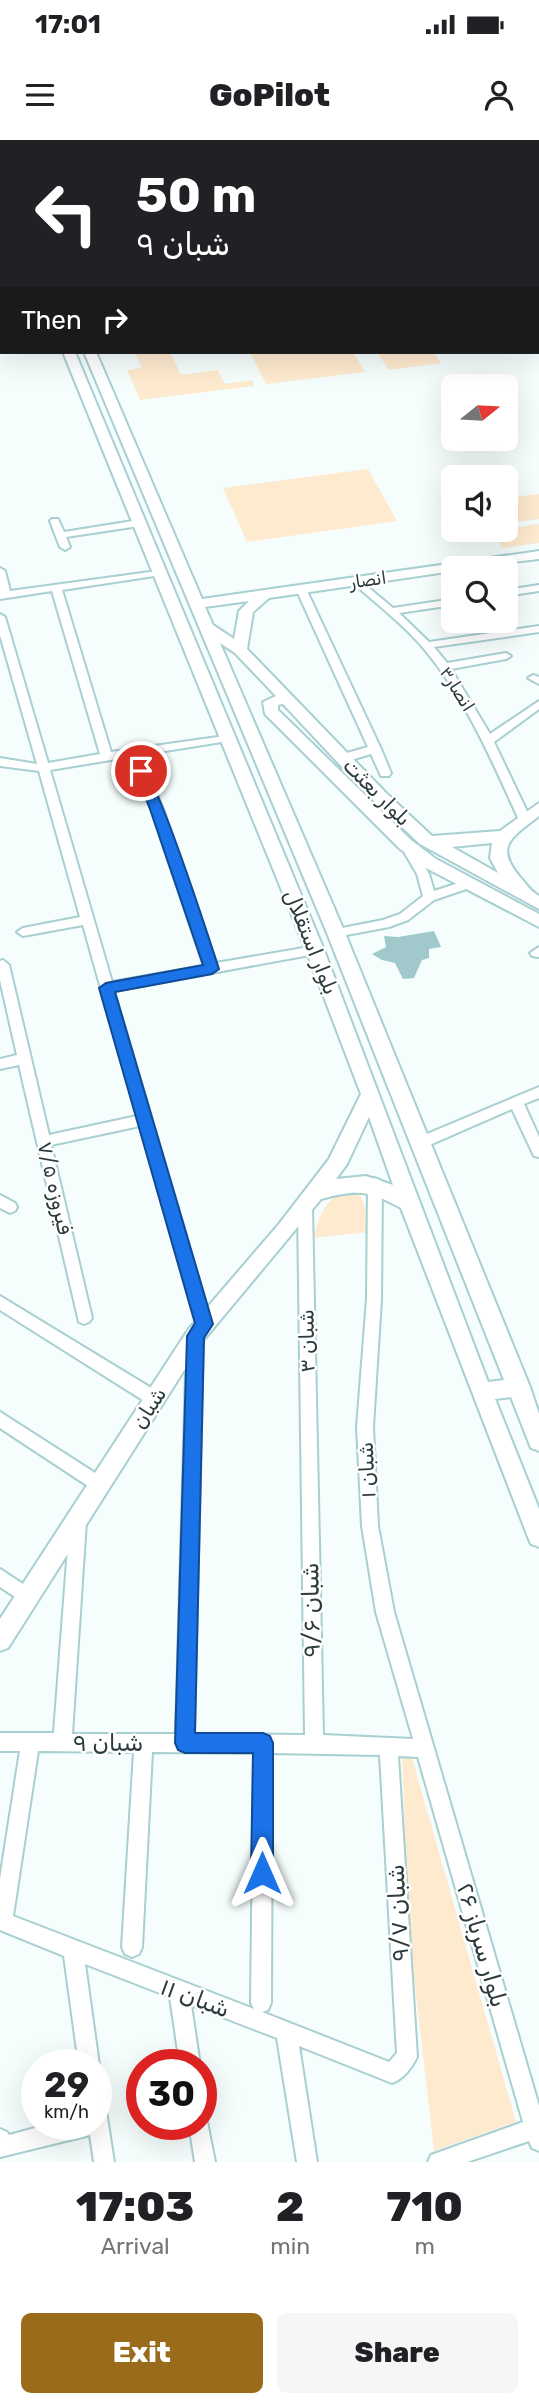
<!DOCTYPE html>
<html lang="en">
<head>
<meta charset="utf-8">
<style>
  body { margin:0; font-family:Rubik,"Noto Sans Arabic",sans-serif; background:#f6f6f6; color:#202124; height:100vh; display:flex; flex-direction:column; font-size:26px; white-space:nowrap }
  * { box-sizing:border-box; margin:0 }
  p { font-size:23px; color:#757577 }
  .icon { flex:none; width:38px; height:38px; fill:none; stroke:currentColor; stroke-width:2; stroke-linecap:round; stroke-linejoin:round }
  .map { position:relative; height:2022px; overflow:hidden }
  .drawer { display:flex; flex-direction:column; background:#fff; flex:1 }
  .drawer>* { flex:none }
  .banner { position:absolute; left:0px; top:0px; width:539px; height:214px; box-shadow:0 7px 28px #0002; background:#202124; color:#fff; overflow:hidden }
  .needle { width:46px; rotate:72deg }
  .fabs { position:absolute; left:441px; top:234px; display:grid; gap:14px }
  .fabs a { display:grid; place-items:center; width:77px; height:77px; border-radius:10px; background:#fff; box-shadow:0 7px 28px #0002; font-size:35px }
  .speed { position:absolute; left:21px; top:1909px; display:flex; gap:14px; font-size:35px; font-weight:700; text-align:center }
  .speed>* { display:grid; place-content:center; width:91px; height:91px; border-radius:50%; background:#fff; box-shadow:0 7px 28px #0002; line-height:1 }
  .speed small { font-size:18px; font-weight:400 }
  .speed .limit { border:10px solid #d22; background:#fff; color:#111 }
  .pin { position:absolute; display:grid; place-items:center; width:60px; height:60px; color:#fff; margin:-30px; border:4px solid #fff; border-radius:50%; box-shadow:0 2px 7px #0007 }
  .me { position:absolute; width:77px; margin:-38px; rotate:0deg; stroke-linejoin:round; filter:drop-shadow(0 0 5px #0008) }
  .turn { display:flex; align-items:center; gap:24px; height:147px; padding:0 21px; font-size:32px }
  .turn .icon { width:91px; height:91px; stroke-width:2.5 }
  .turn b { display:block; font-size:49px; line-height:60px }
  .then { display:flex; align-items:center; height:66px; padding:0 21px; background:#0003; gap:14px; font-size:26px }
  .eta { display:flex; justify-content:space-evenly; align-items:center; height:119px; text-align:center }
  .eta b { font-size:42px; font-weight:800; line-height:49px }
  .button { display:flex; gap:14px; margin-top:auto; padding:14px 21px }
  .button a { flex:1; height:80px; border-radius:10px; background:#996b1b; color:#fff; font-size:28px; font-weight:800; line-height:80px; text-align:center }
  .button a+a { background:#f6f6f6; color:#202124 }
  .status { display:flex; justify-content:space-between; align-items:center; height:49px; padding:0 35px; background:#fff; direction:ltr }
  .status svg { height:19px; fill:currentColor }
  header { display:flex; justify-content:space-between; align-items:center; height:91px; padding:0 21px; background:#fff; font-size:32px; font-weight:800 }
  .map>svg:first-child { display:block }
  .green { fill:#feeace }
  .building { fill:#a1c8cb }
  .lines { fill:none; stroke-linecap:round; stroke-linejoin:round }
  .street-casing { stroke:#a8cfd1; stroke-width:4 }
  .secondary-casing { stroke:#a8cfd1; stroke-width:4 }
  .primary-casing { stroke:#ae8b4c; stroke-width:3 }
  .street { fill:#fff; fill-rule:evenodd }
  .secondary { fill:#fff; fill-rule:evenodd }
  .primary { fill:#f8d398; fill-rule:evenodd }
  .route { fill:#1a73e8; stroke:#114b97; stroke-width:2 }
  .labels { text-anchor:middle; stroke-width:5; stroke-linejoin:round; paint-order:stroke }
  .far-street-label { font-size:18px; fill:#2c3b3c; stroke:#fff }
  .street-label { font-size:21px; fill:#2c3b3c; stroke:#fff }
  .near-street-label { font-size:24px; fill:#2c3b3c; stroke:#fff }
</style>
</head>
<body>
<div class="status"><b>17:01</b><svg viewBox="0 0 49 12"><path d="M0 12V9h3v3zM5 12V6h3v6zM10 12V3h3v9zM15 12V0h3v12zM26 1h20v11H26zM47 4h2v5h-2z"/></svg></div>
<header><svg class="icon" aria-label="menu" viewBox="0 0 24 24"><path d="M4 6h16M4 12h16M4 18h16"/></svg>GoPilot<svg class="icon" aria-label="person" viewBox="0 0 24 24"><circle cx="12" cy="8" r="4"/><path d="M4 21q1-7 8-7t8 7"/></svg></header>
<div class="map">
<svg width="539" height="2022" viewBox="0 0 539 2022">
  <rect width="100%" height="100%" fill="#f5fdfd"/>
  <!-- green -->
  <path class="green" d="M 141,212 L 170,212 L 181,235 L 218,230 L 225,244 L 252,240 L 254,246 L 140,260 L 127,230 L 142,228 L 136,214 Z
    M 250,212 L 353,212 L 365,232 L 266,244 Z
    M 377,212 L 434,212 L 441,223 L 389,230 Z
    M 368,329 L 397,381 L 247,402 L 223,348 Z
    M 539,354 L 539,379 L 516,382 L 506,365 L 506,358 Z
    M 539,384 L 539,403 L 502,408 L 491,391 Z
    M 343,1052 L 359,1052 L 367,1073 L 368,1092 L 314,1098 C 317,1080 325,1060 343,1052 Z
    M 402,1618 L 412,1618 L 516,1982 L 434,2011 L 409,1794 Z"/>
  <!-- building -->
  <path class="building" d="M 434,791 L 441,807 L 429,809 L 429,818 L 422,820 L 414,838 L 403,839 L 395,823 L 382,820 L 372,814 L 386,807 L 384,796 L 398,797 Z"/>
  <g class="lines">
    <!-- street casing -->
    <g class="street-casing">
      <path id="street" d="M 35,0 L 48,0 L 33,2 Z
        M 406,0 L 413,2 L 404,2 Z
        M 495,0 L 505,0 L 494,2 Z
        M 0,6 L 2,6 L 2,10 L 0,10 Z
        M 0,17 L 2,17 L 0,22 Z
        M 0,36 L 2,36 L 2,43 L 0,43 Z
        M 0,57 L 2,57 L 2,62 L 0,62 Z
        M 0,105 L 2,105 L 0,110 Z
        M 52,379 L 58,379 L 64,392 L 139,380 L 144,383 L 139,386 L 66,397 L 70,407 L 65,410 L 60,407 L 50,381 Z
        M 0,428 L 5,431 L 10,451 L 165,430 L 165,434 L 161,435 L 62,450 L 111,612 L 232,595 L 234,597 L 228,601 L 140,615 L 163,669 L 216,823 L 315,806 L 321,810 L 315,814 L 114,851 L 212,1184 L 209,1189 L 204,1190 L 199,1189 L 196,1184 L 140,986 L 51,1005 L 92,1178 L 89,1182 L 84,1184 L 79,1182 L 19,925 L 0,929 L 0,919 L 17,915 L 0,840 L 0,821 L 3,820 L 9,825 L 49,995 L 137,976 L 83,785 L 23,796 L 17,792 L 23,788 L 80,777 L 39,631 L 0,626 L 0,618 L 37,624 L 0,495 L 0,474 L 5,477 L 48,623 L 100,614 L 52,451 L 0,459 ZM 129,617 L 151,669 L 204,826 L 112,842 L 50,630 Z
        M 357,438 L 393,468 L 453,459 L 453,465 L 399,473 L 429,502 L 539,486 L 539,492 L 434,507 L 447,523 L 506,513 L 511,516 L 506,519 L 451,529 L 490,594 L 539,561 L 539,569 L 494,602 L 531,680 L 529,683 L 521,683 L 519,680 C 492,621 466,559 425,510 C 404,485 378,465 353,443 L 352,441 Z
        M 539,445 L 539,451 L 506,456 L 506,450 Z
        M 301,446 L 306,449 L 381,609 L 391,633 L 389,636 L 381,636 L 371,614 L 344,622 L 338,618 L 340,615 L 368,607 L 296,449 Z
        M 533,535 L 539,537 L 539,544 L 528,538 Z
        M 406,701 L 410,702 L 429,734 L 434,751 L 471,739 L 475,740 L 477,743 L 475,746 L 434,760 L 408,780 L 389,787 L 336,797 L 332,796 L 330,793 L 332,790 L 383,780 L 400,774 L 423,756 L 417,734 L 400,705 Z
        M 539,807 L 539,817 L 532,816 L 530,813 Z
        M 539,947 L 539,958 L 524,964 L 539,997 L 539,1017 L 534,1016 L 512,969 L 425,1007 L 415,1007 L 413,1003 L 415,999 Z
        M 375,1038 L 380,1040 L 382,1044 L 381,1159 L 373,1287 L 378,1386 L 394,1472 L 539,1966 L 539,2011 L 532,2008 L 529,2001 L 467,2022 L 428,2022 L 431,2015 L 523,1982 L 418,1617 L 398,1616 L 417,1917 C 412,1928 403,1939 392,1943 L 299,1906 L 317,2022 L 297,2022 L 277,1898 L 191,1865 L 200,1925 L 180,1925 L 170,1857 L 85,1824 L 99,1925 L 96,1932 L 96,1925 L 79,1925 L 64,1816 L 0,1790 L 0,1739 L 20,1611 L 0,1611 L 0,1593 L 54,1593 L 70,1381 L 72,1376 L 78,1373 L 84,1376 L 86,1381 L 72,1594 L 176,1594 L 187,1196 L 190,1191 L 195,1190 L 200,1191 L 203,1196 L 194,1594 L 305,1595 L 298,1067 L 300,1063 L 310,1063 L 312,1067 L 323,1595 L 413,1599 L 376,1472 L 362,1386 L 357,1287 L 367,1159 L 368,1044 L 370,1040 ZM 38,1611 L 134,1612 L 122,1807 L 125,1814 L 132,1817 L 139,1814 L 142,1807 L 152,1612 L 254,1613 L 251,1863 L 254,1869 L 13,1776 ZM 272,1613 L 380,1615 L 397,1913 L 389,1922 L 262,1872 L 268,1870 L 271,1863 Z
        M 0,1055 L 15,1063 L 17,1067 L 15,1071 L 10,1073 L 0,1068 Z
        M 0,1156 L 161,1254 L 163,1259 L 161,1264 L 155,1266 L 149,1264 L 0,1170 Z
        M 0,1272 L 106,1340 L 108,1345 L 106,1350 L 100,1352 L 94,1350 L 0,1288 Z
        M 0,1429 L 32,1450 L 34,1456 L 32,1462 L 26,1464 L 0,1447 Z
        M 96,1961 L 103,1964 L 106,1971 L 114,2022 L 94,2022 L 90,1995 L 0,2017 L 0,1989 L 7,1992 L 9,1995 L 50,1984 L 96,1984 Z
        M 201,1975 L 206,1977 L 215,2022 L 195,2022 L 189,1984 L 201,1984 Z"/>
    </g>
    <!-- secondary casing -->
    <g class="secondary-casing">
      <path id="secondary" d="M 207,0 L 218,0 L 206,2 Z
        M 230,0 L 241,0 L 229,2 Z
        M 401,0 L 418,0 L 417,2 Z
        M 537,7 L 539,7 L 537,14 Z
        M 0,171 L 2,171 L 0,178 Z
        M 63,212 L 75,212 L 324,810 L 488,1242 L 504,1240 L 327,793 L 84,212 L 96,212 L 202,459 L 539,411 L 539,419 L 453,429 L 453,431 L 269,458 L 253,472 L 247,509 L 386,653 L 432,696 L 500,691 L 539,663 L 539,676 C 513,697 493,705 520,737 C 528,746 529,750 539,756 L 539,769 L 420,704 L 374,661 L 283,564 L 278,565 L 278,570 L 411,700 L 436,719 L 539,774 L 539,787 L 424,727 L 399,708 L 265,574 L 263,562 L 276,556 L 235,513 L 220,503 L 345,793 L 530,1247 L 539,1274 L 539,1311 L 531,1308 L 511,1257 L 495,1259 L 539,1369 L 539,1407 L 531,1404 L 528,1397 L 401,1068 C 369,1050 357,1049 321,1059 L 202,1202 L 8,1508 L 0,1511 L 0,1479 L 188,1190 L 279,1084 L 329,1019 L 361,954 L 306,810 ZM 249,461 L 239,471 L 234,499 L 213,485 L 205,467 ZM 492,703 L 490,718 L 498,733 L 452,707 ZM 369,977 L 393,1045 L 366,1036 L 336,1039 L 347,1024 Z"/>
    </g>
    <!-- primary casing -->
    <g class="primary-casing">
      <path id="primary" d="M 157,0 L 176,0 L 177,2 L 158,2 Z"/>
    </g>
    <!-- street -->
    <use href="#street" class="street"/>
    <!-- secondary -->
    <use href="#secondary" class="secondary"/>
    <!-- primary -->
    <use href="#primary" class="primary"/>
  </g>
  <!-- route -->
  <path class="route" d="M 141,627 C 156,632 210,802 219,829 L 212,834 L 115,852 L 213,1184 L 204,1198 L 195,1593 L 263,1593 L 270,1596 L 273,1603 L 273,1733 L 270,1741 L 262,1744 L 255,1741 L 251,1733 L 253,1613 L 185,1613 L 178,1610 L 175,1603 L 187,1196 L 195,1183 L 99,848 L 106,843 L 203,825 L 150,669 L 135,631 Z"/>
  <g class="labels">
    <!-- far-street labels -->
    <g class="far-street-label">
      <text transform="translate(368 440) rotate(-8)" y="6">انصار</text>
      <text transform="translate(457 549) rotate(58)" y="6">انصار۳</text>
    </g>
    <!-- street labels -->
    <g class="street-label">
      <text transform="translate(377 652) rotate(45)" y="7">بلوار بعثت</text>
      <text transform="translate(311 802) rotate(68)" y="7">بلوار استقلال</text>
      <text transform="translate(55 1048) rotate(77)" y="7">۷/۵ فیروزه</text>
      <text transform="translate(307 1201) rotate(-91)" y="7">۳ شبان</text>
      <text transform="translate(149 1268) rotate(-57)" y="7">شبان</text>
      <text transform="translate(367 1330) rotate(-93)" y="7">۱ شبان</text>
    </g>
    <!-- near-street labels -->
    <g class="near-street-label">
      <text transform="translate(311 1470) rotate(-91)" y="8">۹/۶ شبان</text>
      <text x="108" y="1611">۹ شبان</text>
      <text transform="translate(398 1773) rotate(-93)" y="8">۹/۷ شبان</text>
      <text transform="translate(482 1805) rotate(74)" y="8">۲۶ بلوار سرباز</text>
      <text transform="translate(195 1858) rotate(20)" y="8">۱۱ شبان</text>
    </g>
  </g>
</svg>
<div class="fabs">
<a><svg class="needle" viewBox="-14 -14 28 28"><path d="M0-13l5 13h-10z" fill="#e53935"/><path d="M0 13l5-13h-10z" fill="#757577"/></svg></a>
<a><svg class="icon" aria-label="sound" viewBox="0 0 24 24"><path d="M4 9h4l5-4v14l-5-4H4zM17 9q2 3 0 6"/></svg></a>
<a><svg class="icon" aria-label="search" viewBox="0 0 24 24"><circle cx="10" cy="10" r="6"/><path d="M15 15l6 6"/></svg></a>
</div>
<div class="speed"><div>29<small>km/h</small></div><div class="limit">30</div></div>
<div class="pin" style="left:141px;top:631px;background:#d93025"><svg class="icon" aria-label="arrive" viewBox="0 0 24 24"><path d="M6 21V4h12l-3 4 3 4H6"/></svg></div>
<svg class="me" style="left:262px;top:1733px" viewBox="-20 -20 40 40"><path d="M0-17L14 15 0 8-14 15z" fill="#1a73e8" stroke="#fff" stroke-width="4"/></svg>
<div class="banner">
<div class="turn"><svg class="icon" aria-label="left" viewBox="0 0 24 24"><path d="M17 20v-9H6M10 6l-5 5 5 5"/></svg><div><b>50 m</b>۹ شبان</div></div>
<div class="then">Then<svg class="icon" aria-label="right" viewBox="0 0 24 24"><path d="M7 20v-9h11M14 6l5 5-5 5"/></svg></div>
</div>
</div>
<section class="drawer">
<div class="eta">
<div><b>17:03</b><p>Arrival</p></div>
<div><b>2</b><p>min</p></div>
<div><b>710</b><p>m</p></div>
</div>
<div class="button"><a>Exit</a><a>Share</a></div>
</section>
</body>
</html>
